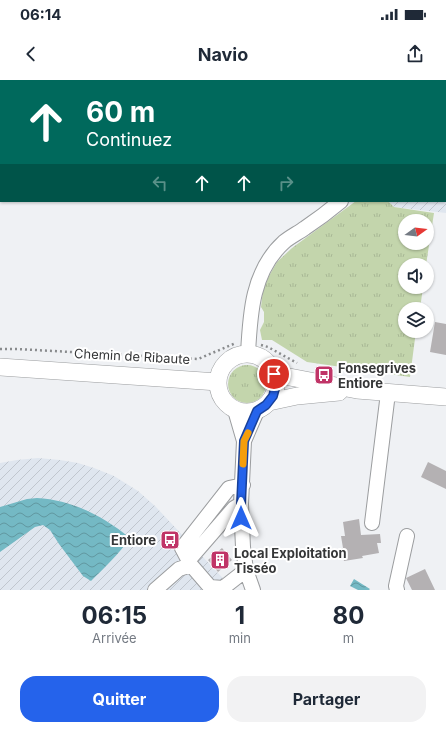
<!DOCTYPE html>
<html lang="fr">
<head>
<meta charset="utf-8">
<style>
  body { margin:0; font-family:Inter,sans-serif; background:#f2f2f3; color:#1f2937; height:100vh; display:flex; flex-direction:column; font-size:15px; white-space:nowrap }
  * { box-sizing:border-box; margin:0 }
  p { font-size:13px; color:#747a83 }
  .icon { flex:none; width:22px; height:22px; fill:none; stroke:currentColor; stroke-width:2; stroke-linecap:round; stroke-linejoin:round }
  .map { position:relative; height:510px; overflow:hidden }
  .sheet { display:flex; flex-direction:column; background:#fff; flex:1 }
  .sheet>* { flex:none }
  .banner { position:absolute; left:0px; top:0px; width:446px; height:122px; box-shadow:0 1px 3px #0004; background:#00695c; color:#fff; overflow:hidden }
  .needle { width:26px; rotate:75deg }
  .controls { position:absolute; left:398px; top:134px; display:grid; gap:8px }
  .controls a { display:grid; place-items:center; width:36px; height:36px; border-radius:50%; background:#fff; box-shadow:0 1px 3px #0004; font-size:20px }
  .pin { position:absolute; display:grid; place-items:center; width:34px; height:34px; color:#fff; margin:-17px; border:2px solid #fff; border-radius:50%; box-shadow:0 1px 4px #0007 }
  .me { position:absolute; width:44px; margin:-22px; rotate:0deg; stroke-linejoin:round; filter:drop-shadow(0 0 3px #0008) }
  .turn { display:flex; align-items:center; gap:14px; height:84px; padding:0 20px; font-size:18px }
  .turn .icon { width:52px; height:52px; stroke-width:2.5 }
  .turn b { display:block; font-size:28px; line-height:34px }
  .lanes { display:flex; align-items:center; height:38px; padding:0 20px; background:#0003; justify-content:center; gap:20px; direction:ltr }
  .lanes .off { opacity:.35 }
  .eta { display:flex; justify-content:space-evenly; align-items:center; height:68px; text-align:center }
  .eta b { font-size:24px; font-weight:700; line-height:28px }
  .action { display:flex; gap:8px; margin-top:auto; padding:8px 20px }
  .action a { flex:1; height:46px; border-radius:16px; background:#2563eb; color:#fff; font-size:16px; font-weight:700; line-height:46px; text-align:center }
  .action a+a { background:#f2f2f3; color:#1f2937 }
  .status { display:flex; justify-content:space-between; align-items:center; height:28px; padding:0 20px; background:#fff; direction:ltr }
  .status svg { height:11px; fill:currentColor }
  header { display:flex; justify-content:space-between; align-items:center; height:52px; padding:0 20px; background:#fff; font-size:18px; font-weight:700 }
  .map>svg:first-child { display:block }
  .industrial { fill:url(#industrial-furrows) }
  .grass { fill:url(#grass-tufts); fill-rule:evenodd }
  .water { fill:url(#water-waves) }
  .building { fill:#b4b1b3 }
  .lines { fill:none; stroke-linecap:round; stroke-linejoin:round }
  .minor-casing { stroke:#9b9d9f; stroke-width:16 }
  .major-casing { stroke:#9b9d9f; stroke-width:18 }
  .path { stroke:#898b8d; stroke-width:2.5; stroke-dasharray:2 3; stroke-linecap:butt }
  .minor { stroke:#fff; stroke-width:14 }
  .major { stroke:#fff; stroke-width:17 }
  .route-casing { stroke:#184099; stroke-width:10 }
  .route { stroke:#2563eb; stroke-width:7 }
  .slow { stroke:#f59e0b; stroke-width:7 }
  .labels { text-anchor:middle; stroke-width:4; stroke-linejoin:round; paint-order:stroke }
  .street-label { font-size:13px; fill:#353637; stroke:#fff }
  .poi-label { font-size:13px; font-weight:bold; fill:#353637; stroke:#fff; text-anchor:start }
</style>
</head>
<body>
<div class="status"><b>06:14</b><svg viewBox="0 0 49 12"><path d="M0 12V9h3v3zM5 12V6h3v6zM10 12V3h3v9zM15 12V0h3v12zM26 1h20v11H26zM47 4h2v5h-2z"/></svg></div>
<header><svg class="icon" aria-label="back" viewBox="0 0 24 24"><path d="M15 5l-7 7 7 7"/></svg>Navio<svg class="icon" aria-label="share" viewBox="0 0 24 24"><path d="M12 15V3M7 8l5-5 5 5M5 13v7h14v-7"/></svg></header>
<div class="map">
<svg width="446" height="510" viewBox="0 0 446 510">
  <defs>
    <pattern id="industrial-furrows" width="10" height="10" patternUnits="userSpaceOnUse"><rect width="10" height="10" fill="#dfe6ef"/><path d="M-1 1l2-2M0 10L10 0M9 11l2-2" fill="none" stroke="#c0c6ce"/></pattern>
    <pattern id="grass-tufts" width="24" height="20" patternUnits="userSpaceOnUse"><rect width="24" height="20" fill="#c3d5ac"/><path d="M3 7l-1-3M5 7V3M7 7l1-3M15 17l-1-3M17 17v-4M19 17l1-3" fill="none" stroke="#a8b795"/></pattern>
    <pattern id="water-waves" width="16" height="10" patternUnits="userSpaceOnUse"><rect width="16" height="10" fill="#74b9c4"/><path d="M0 5q4-4 8 0t8 0" fill="none" stroke="#6097a0"/></pattern>
  </defs>
  <rect width="100%" height="100%" fill="#eff1f4"/>
  <!-- industrial -->
  <path class="industrial" d="M 446,15 L 446,133 L 394,127 L 388,121 L 445,121 Z
    M 38,378 L 60,380 L 78,383 L 94,388 L 114,396 L 138,411 L 155,426 L 234,510 L 0,510 L 0,383 L 17,380 Z"/>
  <!-- grass -->
  <path class="grass" d="M 356,121 L 388,121 L 394,127 L 434,133 L 426,185 L 405,185 L 405,207 L 423,207 L 420,229 L 405,229 L 405,251 L 416,251 L 410,297 L 307,282 L 272,260 L 262,260 L 260,250 L 264,242 L 264,232 L 261,227 L 263,210 L 269,196 L 277,182 L 292,168 ZM 405,141 L 427,141 L 427,163 L 405,163 Z
    M228 304a19 19 0 1 1 38 0a19 19 0 1 1-38 0Z"/>
  <!-- water -->
  <path class="water" d="M 37,418 C 72,420 103,436 130,458 C 119,474 105,487 91,501 L 83,496 L 59,464 L 50,450 L 43,445 L 35,447 L 0,472 L 0,427 L 27,419 Z
    M 354,499 L 370,509 L 369,510 L 358,510 L 350,506 Z"/>
  <!-- building -->
  <path class="building" d="M 435,242 L 446,244 L 446,275 L 430,272 Z
    M 428,382 L 446,391 L 446,409 L 421,397 Z
    M 359,439 L 361,455 L 380,454 L 381,463 L 377,463 L 379,473 L 362,476 L 363,478 L 344,481 L 341,468 L 343,468 L 341,456 L 345,456 L 343,442 Z
    M 222,468 L 232,480 L 218,492 L 208,480 Z
    M 425,489 L 435,510 L 412,510 L 406,498 Z"/>
  <g class="lines">
    <!-- minor casing -->
    <g class="minor-casing">
      <path id="minor" d="M 443,1 L 443,0
        M 248,274 C 250,234 252,191 284,162 C 290,157 298,153 305,148 C 317,140 329,131 341,121
        M 235,330 L 244,361
        M 243,405 L 229,408 L 182,468 L 191,485 L 210,507 L 223,508 L 246,490
        M 372,443 L 388,313
        M 188,481 L 234,428 L 241,424
        M 155,510 L 179,489 L 191,485
        M 253,510 L 246,490 L 243,467 L 241,424 L 244,361 L 257,331
        M 397,510 L 396,506 L 407,456"/>
    </g>
    <!-- major casing -->
    <g class="major-casing">
      <path id="major" d="M218 303a29 29 0 1 1 58 0a29 29 0 1 1-58 0Z
        M 0,287 L 218,302
        M 274,294 L 357,310 L 446,317
        M 269,322 L 297,316 L 339,312"/>
    </g>
    <!-- path -->
    <path class="path" d="M 261,265 L 268,267 L 297,283
      M 0,269 L 17,269 L 198,279 L 236,263"/>
    <!-- minor -->
    <use href="#minor" class="minor"/>
    <!-- major -->
    <use href="#major" class="major"/>
  </g>
  <g class="lines">
    <!-- route casing -->
    <g class="route-casing">
      <path id="route" d="M 241,438 L 241,424 L 244,361 L 257,331 L 266,325 L 273,316 L 276,305 L 274,294"/>
    </g>
    <!-- route -->
    <use href="#route" class="route"/>
    <!-- slow -->
    <path class="slow" d="M 243,384 L 244,361 L 248,353"/>
  </g>
  <!-- icons -->
  <defs>
    <g id="bus-square" transform="scale(1)"><rect x="-9" y="-9" width="18" height="18" rx="4" fill="#c03467" stroke="#fff"/><path d="M-5-6H5V4H4V6H2V4H-2V6H-4V4H-5ZM-3.5-4V0h7V-4ZM-3.5 1.2v1.5H-2V1.2ZM2 1.2v1.5H3.5V1.2Z" fill="#fff"/></g>
    <g id="building-square" transform="scale(1)"><rect x="-9" y="-9" width="18" height="18" rx="4" fill="#c03467" stroke="#fff"/><path d="M-4-6H4V6H1V3H-1V6H-4ZM-2.5-4.3h1.7v1.8h-1.7ZM.8-4.3h1.7v1.8H.8ZM-2.5-1h1.7V.8h-1.7ZM.8-1h1.7V.8H.8Z" fill="#fff"/></g>
  </defs>
  <g fill-rule="evenodd">
    <use href="#bus-square" x="324" y="295"/>
    <use href="#bus-square" x="170" y="460"/>
    <use href="#building-square" x="220" y="480"/>
  </g>
  <g class="labels">
    <!-- street labels -->
    <g class="street-label">
      <text transform="translate(132 276) rotate(3)" y="5">Chemin de Ribaute</text>
    </g>
    <!-- poi labels -->
    <g class="poi-label">
      <text x="338" y="293">Fonsegrives<tspan x="338" dy="15">Entiore</tspan></text>
      <text x="156" y="465" text-anchor="end">Entiore</text>
      <text x="234" y="478">Local Exploitation<tspan x="234" dy="15">Tisséo</tspan></text>
    </g>
  </g>
</svg>
<div class="controls">
<a><svg class="needle" viewBox="-14 -14 28 28"><path d="M0-13l5 13h-10z" fill="#e53935"/><path d="M0 13l5-13h-10z" fill="#747a83"/></svg></a>
<a><svg class="icon" aria-label="sound" viewBox="0 0 24 24"><path d="M4 9h4l5-4v14l-5-4H4zM17 9q2 3 0 6"/></svg></a>
<a><svg class="icon" aria-label="layers" viewBox="0 0 24 24"><path d="M12 4l9 5-9 5-9-5zM3 14l9 5 9-5"/></svg></a>
</div>
<div class="pin" style="left:274px;top:294px;background:#d93025"><svg class="icon" aria-label="arrive" viewBox="0 0 24 24"><path d="M6 21V4h12l-3 4 3 4H6"/></svg></div>
<svg class="me" style="left:241px;top:438px" viewBox="-20 -20 40 40"><path d="M0-17L14 15 0 8-14 15z" fill="#2563eb" stroke="#fff" stroke-width="4"/></svg>
<div class="banner">
<div class="turn"><svg class="icon" aria-label="ahead" viewBox="0 0 24 24"><path d="M12 20V5M6 11l6-6 6 6"/></svg><div><b>60 m</b>Continuez</div></div>
<div class="lanes"><svg class="icon off" aria-label="left" viewBox="0 0 24 24"><path d="M17 20v-9H6M10 6l-5 5 5 5"/></svg><svg class="icon" aria-label="ahead" viewBox="0 0 24 24"><path d="M12 20V5M6 11l6-6 6 6"/></svg><svg class="icon" aria-label="ahead" viewBox="0 0 24 24"><path d="M12 20V5M6 11l6-6 6 6"/></svg><svg class="icon off" aria-label="right" viewBox="0 0 24 24"><path d="M7 20v-9h11M14 6l5 5-5 5"/></svg></div>
</div>
</div>
<section class="sheet">
<div class="eta">
<div><b>06:15</b><p>Arrivée</p></div>
<div><b>1</b><p>min</p></div>
<div><b>80</b><p>m</p></div>
</div>
<div class="action"><a>Quitter</a><a>Partager</a></div>
</section>
</body>
</html>
